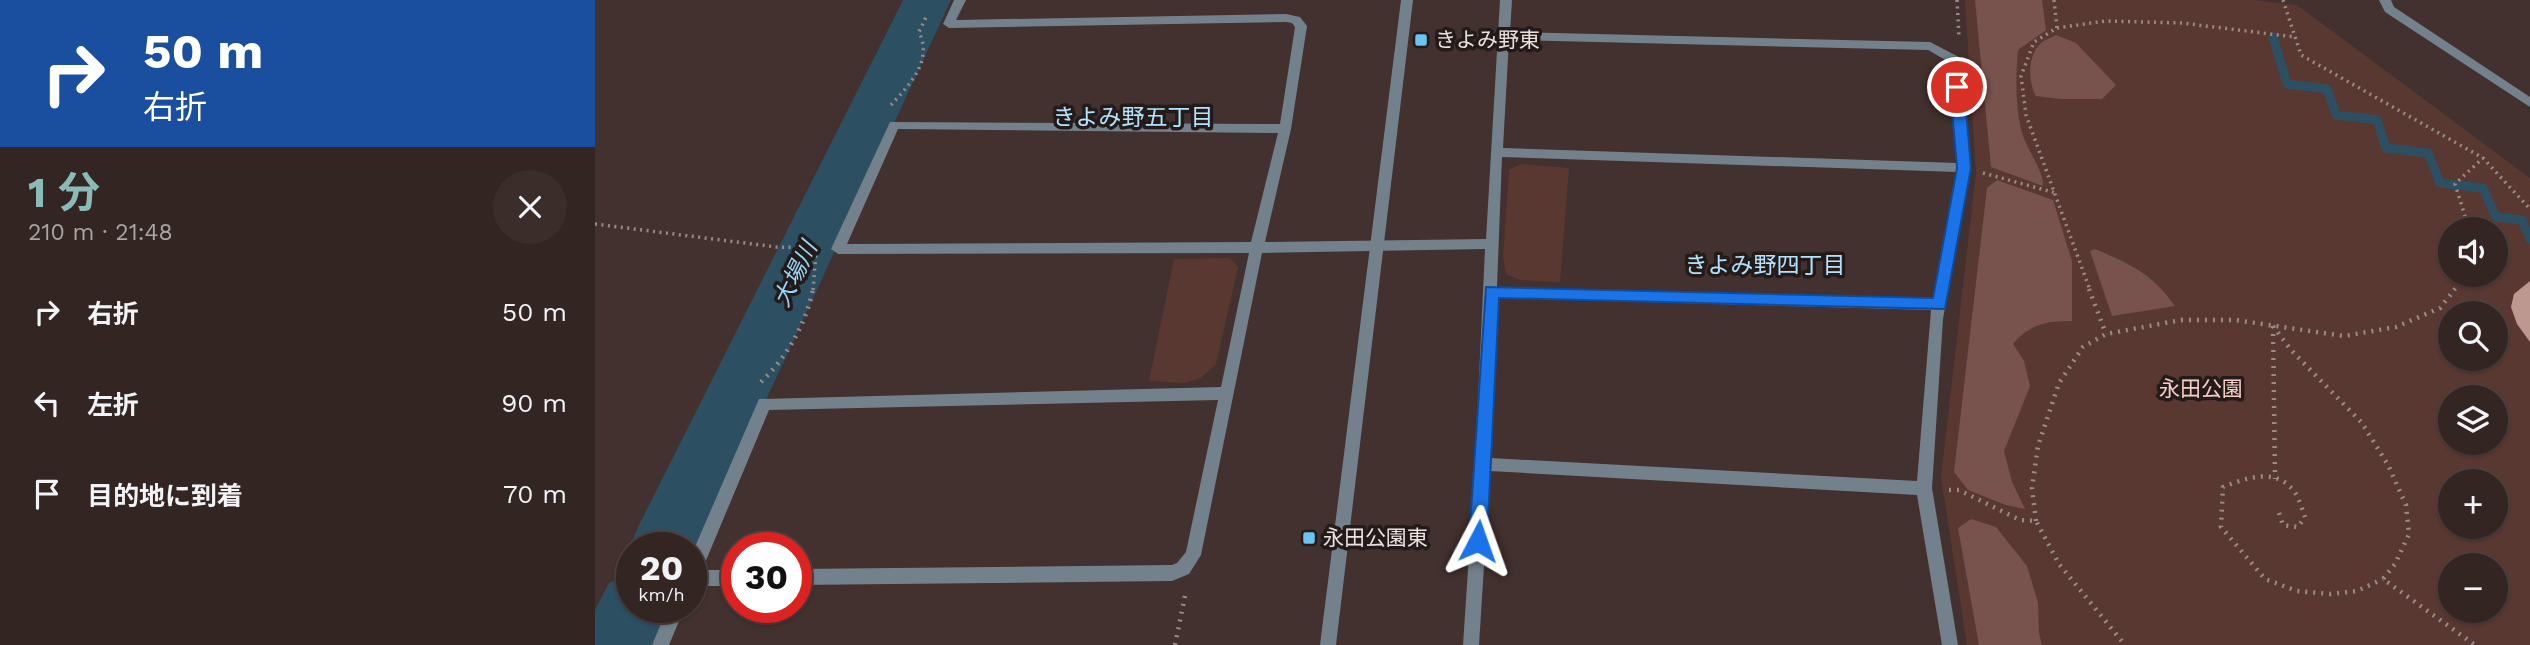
<!DOCTYPE html>
<html lang="ja">
<head>
<meta charset="utf-8">
<style>
  body { margin:0; font-family:"Work Sans","Noto Sans JP",sans-serif; background:#3a2d2a; color:#f1f3f6; height:100vh; display:flex; flex-direction:column; font-size:26px; white-space:nowrap }
  * { box-sizing:border-box; margin:0 }
  p { font-size:23px; color:#a8a5a5 }
  .icon { flex:none; width:38px; height:38px; fill:none; stroke:currentColor; stroke-width:2; stroke-linecap:round; stroke-linejoin:round }
  .map { position:relative; flex:1; overflow:hidden }
  .drawer { display:flex; flex-direction:column; background:#322522; width:595px }
  .drawer>* { flex:none }
  .guide { background:#1a4fa0; color:#fff; overflow:hidden }
  .tools { position:absolute; left:1843px; top:217px; display:grid; gap:14px }
  .tools a { display:grid; place-items:center; width:70px; height:70px; border-radius:50%; background:#322522; box-shadow:0 2px 5px #0004,0 0 0 2px #4d4240; font-size:35px }
  .speed { position:absolute; left:21px; top:532px; display:flex; gap:14px; font-size:35px; font-weight:700; text-align:center }
  .speed>* { display:grid; place-content:center; width:91px; height:91px; border-radius:50%; background:#322522; box-shadow:0 2px 5px #0004,0 0 0 2px #4d4240; line-height:1 }
  .speed small { font-size:18px; font-weight:400 }
  .speed .limit { border:10px solid #d22; background:#fff; color:#111 }
  .pin { position:absolute; display:grid; place-items:center; width:60px; height:60px; color:#fff; margin:-30px; border:4px solid #fff; border-radius:50%; box-shadow:0 2px 7px #0007 }
  .me { position:absolute; width:77px; margin:-38px; rotate:4deg; stroke-linejoin:round; filter:drop-shadow(0 0 5px #0008) }
  .turn { display:flex; align-items:center; gap:24px; height:147px; padding:0 28px; font-size:32px }
  .turn .icon { width:91px; height:91px; stroke-width:2.5 }
  .turn b { display:block; font-size:49px; line-height:60px }
  .round { display:grid; place-items:center; flex:none; width:74px; height:74px; border-radius:37px; background:#3a2d2a }
  .headline { display:flex; align-items:center; justify-content:space-between; height:119px; padding:0 28px }
  h1 { font-size:42px; font-weight:700; line-height:52px; color:#8bbbb9 }
  ul { padding:0; list-style:none }
  li { display:flex; align-items:center; gap:21px; height:91px; padding:0 28px }
  li div { flex:1 }
  li b { display:block; font-size:26px }
  li em { font-style:normal }
  main { display:flex; flex:1; min-height:0 }
  .map>svg:first-child { display:block }
  .green { fill:#5a3832; fill-rule:evenodd }
  .forest { fill:#78534d }
  .lines { fill:none; stroke-linecap:round; stroke-linejoin:round }
  .stream { stroke:#2d4f62; stroke-width:9 }
  .river { fill:#2d4f62; fill-rule:evenodd }
  .path-far1 { stroke:#998b88; stroke-width:3.5; stroke-dasharray:2 4.5; stroke-linecap:butt }
  .path { stroke:#998b88; stroke-width:4.5; stroke-dasharray:2 6; stroke-linecap:butt }
  .minor { fill:#72818b; fill-rule:evenodd }
  .tertiary { fill:#72818b; fill-rule:evenodd }
  .wall { fill:#bc9891 }
  .route { fill:#1a73e8; stroke:#114b97; stroke-width:2 }
  .poi-dot { fill:#6bc3f2; stroke:#231b19; stroke-width:2.5 }
  .labels { text-anchor:middle; stroke-width:7; stroke-linejoin:round; paint-order:stroke }
  .poi-label { font-size:21px; fill:#ede1df; stroke:#231b19; text-anchor:start }
  .park-label { font-size:21px; fill:#f7cdc6; stroke:#231b19 }
  .neighbourhood-label { font-size:23px; fill:#b4e2fc; stroke:#231b19 }
  .water-label { font-size:23px; font-style:italic; fill:#98d7fa; stroke:#231b19 }
</style>
</head>
<body>
<main>
<section class="drawer">
<div class="guide">
<div class="turn"><svg class="icon" aria-label="right" viewBox="0 0 24 24"><path d="M7 20v-9h11M14 6l5 5-5 5"/></svg><div><b>50 m</b>右折</div></div>
</div>
<div class="headline"><div><h1>1 分</h1><p>210 m · 21:48</p></div><a class="round"><svg class="icon" aria-label="close" viewBox="0 0 24 24"><path d="M6 6l12 12M18 6L6 18"/></svg></a></div>
<ul>
<li><svg class="icon" aria-label="right" viewBox="0 0 24 24"><path d="M7 20v-9h11M14 6l5 5-5 5"/></svg><div><b>右折</b></div><em>50 m</em></li>
<li><svg class="icon" aria-label="left" viewBox="0 0 24 24"><path d="M17 20v-9H6M10 6l-5 5 5 5"/></svg><div><b>左折</b></div><em>90 m</em></li>
<li><svg class="icon" aria-label="arrive" viewBox="0 0 24 24"><path d="M6 21V4h12l-3 4 3 4H6"/></svg><div><b>目的地に到着</b></div><em>70 m</em></li>
</ul>
</section>
<div class="map">
<svg width="1935" height="645" viewBox="0 0 1935 645">
  <rect width="100%" height="100%" fill="#42312e"/>
  <!-- green -->
  <path class="green" d="M 1370,0 L 1657,0 L 1702,5 L 1935,178 L 1935,645 L 1372,645 L 1346,477 L 1381,173 ZM 1855,229 L 1900,229 L 1900,275 L 1855,275 ZM 1855,313 L 1900,313 L 1900,359 L 1855,359 ZM 1855,397 L 1900,397 L 1900,443 L 1855,443 ZM 1855,481 L 1900,481 L 1900,527 L 1855,527 ZM 1855,565 L 1900,565 L 1900,611 L 1855,611 Z
    M 926,164 L 974,168 L 965,282 L 925,280 L 911,274 L 908,257 L 914,170 Z
    M 635,258 L 643,267 L 621,364 L 606,378 L 590,383 L 554,381 L 579,259 Z"/>
  <!-- forest -->
  <path class="forest" d="M 1380,0 L 1447,0 L 1451,30 L 1423,50 C 1421,76 1420,104 1426,129 C 1430,148 1449,170 1448,186 L 1396,167 Z
    M 1461,35 L 1481,43 L 1521,85 L 1507,99 L 1466,99 L 1441,96 C 1433,82 1432,56 1446,43 C 1449,40 1456,38 1461,35 Z
    M 1402,180 L 1458,200 L 1477,261 L 1477,321 C 1451,321 1435,324 1418,344 L 1429,361 L 1435,386 L 1409,451 L 1417,482 L 1430,509 L 1411,505 L 1373,490 L 1359,472 L 1392,188 Z
    M 1500,249 C 1537,265 1556,273 1580,306 L 1517,316 L 1495,251 Z
    M 1376,519 L 1401,527 L 1432,566 L 1443,603 L 1444,633 L 1447,645 L 1384,645 L 1363,528 Z"/>
  <g class="lines">
    <!-- stream -->
    <path class="stream" d="M 1678,37 L 1692,84 L 1732,89 L 1741,115 L 1782,120 L 1791,148 L 1833,153 L 1845,183 L 1888,188 L 1901,217 L 1927,220 L 1935,239"/>
    <!-- river -->
    <path class="river" d="M 308,0 L 356,0 L 96,562 L 96,548 L 37,548 L 37,554 L 34,548 L 44,525 Z
      M 37,574 L 37,607 L 74,607 L 57,645 L 0,645 L 0,610 L 14,583 Z"/>
    <!-- path-far1 -->
    <path class="path-far1" d="M 1362,0 L 1364,37
      M 1459,0 L 1462,28 L 1439,42 L 1426,76 L 1431,115 L 1495,290
      M 1688,0 L 1706,55 L 1888,158 L 1935,209
      M 1462,28 L 1510,21 L 1587,23 L 1700,37
      M 296,105 C 315,84 338,61 324,32 L 331,17
      M 1388,173 L 1461,193
      M 0,224 L 181,247 L 222,248
      M 1874,229 L 1860,184 L 1888,158
      M 218,290 L 221,253
      M 1859,290 L 1871,275"/>
    <!-- path -->
    <path class="path" d="M 1494,289 L 1511,334
      M 1678,326 L 1696,350 L 1767,423 L 1793,465 L 1811,505 L 1814,534 L 1800,564 L 1788,579 L 1880,645
      M 1678,326 L 1680,479
      M 166,382 C 192,357 211,324 218,289
      M 1354,490 L 1364,490 L 1425,520 L 1441,521 L 1464,564 L 1530,645
      M 1684,513 L 1688,525 L 1703,527 L 1710,517 C 1707,509 1704,498 1699,491 C 1680,467 1651,478 1628,487 L 1626,527 L 1670,579 L 1702,591 L 1736,594 L 1762,591 L 1788,579
      M 1441,521 L 1437,488 L 1443,446 L 1464,383 L 1488,347 L 1511,334 L 1586,320 L 1640,320 L 1749,336 L 1801,327 L 1845,308 L 1860,289
      M 580,645 L 591,591"/>
    <!-- minor -->
    <path class="minor" d="M 359,0 L 371,0 L 361,20 L 691,14 L 705,17 L 712,26 L 696,129 L 670,242 L 891,239 L 905,0 L 917,0 L 915,32 L 1335,42 L 1364,57 L 1375,168 L 1348,319 L 1337,488 L 1363,645 L 1347,645 L 1322,495 L 895,471 L 884,645 L 868,645 L 880,464 L 890,249 L 667,253 L 606,555 L 594,574 L 577,581 L 201,585 L 201,569 L 577,565 L 582,563 L 591,552 L 623,400 L 174,410 L 107,570 L 142,570 L 142,586 L 96,586 L 96,556 L 164,399 L 626,387 L 654,253 L 243,254 L 236,249 L 295,122 L 685,124 L 700,27 L 697,23 L 691,22 L 354,28 L 348,24 ZM 914,40 L 1333,50 L 1354,62 L 1362,163 L 908,148 ZM 303,129 L 683,133 L 656,242 L 252,244 ZM 907,157 L 1362,172 L 1338,299 L 902,287 ZM 902,298 L 1336,310 L 1322,481 L 896,458 Z
      M 1784,0 L 1796,0 L 1799,7 L 1935,97 L 1935,107 L 1790,12 Z
      M 73,607 L 90,607 L 74,645 L 57,645 Z"/>
    <!-- tertiary -->
    <path class="tertiary" d="M 806,0 L 818,0 L 741,645 L 725,645 Z"/>
  </g>
  <!-- wall -->
  <path class="wall" d="M 1935,281 L 1935,342 L 1922,324 L 1916,307 L 1919,294 Z"/>
  <!-- route -->
  <path class="route" d="M 1362,82 L 1369,87 L 1376,168 L 1350,309 L 904,298 L 892,541 L 889,547 L 883,550 L 876,547 L 874,541 L 891,287 L 1338,298 L 1362,168 L 1355,87 Z"/>
  <!-- markers -->
  <g class="poi-dot">
    <rect x="819" y="33" width="14" height="14" rx="3.5"/>
    <rect x="707" y="531" width="14" height="14" rx="3.5"/>
  </g>
  <g class="labels">
    <!-- poi labels -->
    <g class="poi-label">
      <text x="840" y="47">きよみ野東</text>
      <text x="728" y="545">永田公園東</text>
    </g>
    <!-- park labels -->
    <g class="park-label">
      <text x="1606" y="396">永田公園</text>
    </g>
    <!-- neighbourhood labels -->
    <g class="neighbourhood-label">
      <text x="538" y="125">きよみ野五丁目</text>
      <text x="1170" y="273">きよみ野四丁目</text>
    </g>
    <!-- water labels -->
    <g class="water-label">
      <text transform="translate(200 274) rotate(-64)" y="8">大場川</text>
    </g>
  </g>
</svg>
<div class="tools">
<a><svg class="icon" aria-label="sound" viewBox="0 0 24 24"><path d="M4 9h4l5-4v14l-5-4H4zM17 9q2 3 0 6"/></svg></a>
<a><svg class="icon" aria-label="search" viewBox="0 0 24 24"><circle cx="10" cy="10" r="6"/><path d="M15 15l6 6"/></svg></a>
<a><svg class="icon" aria-label="layers" viewBox="0 0 24 24"><path d="M12 4l9 5-9 5-9-5zM3 14l9 5 9-5"/></svg></a>
<a>+</a>
<a>−</a>
</div>
<div class="speed"><div>20<small>km/h</small></div><div class="limit">30</div></div>
<div class="pin" style="left:1362px;top:87px;background:#d93025"><svg class="icon" aria-label="arrive" viewBox="0 0 24 24"><path d="M6 21V4h12l-3 4 3 4H6"/></svg></div>
<svg class="me" style="left:883px;top:541px" viewBox="-20 -20 40 40"><path d="M0-17L14 15 0 8-14 15z" fill="#1a73e8" stroke="#fff" stroke-width="4"/></svg>
</div>
</main>
</body>
</html>
